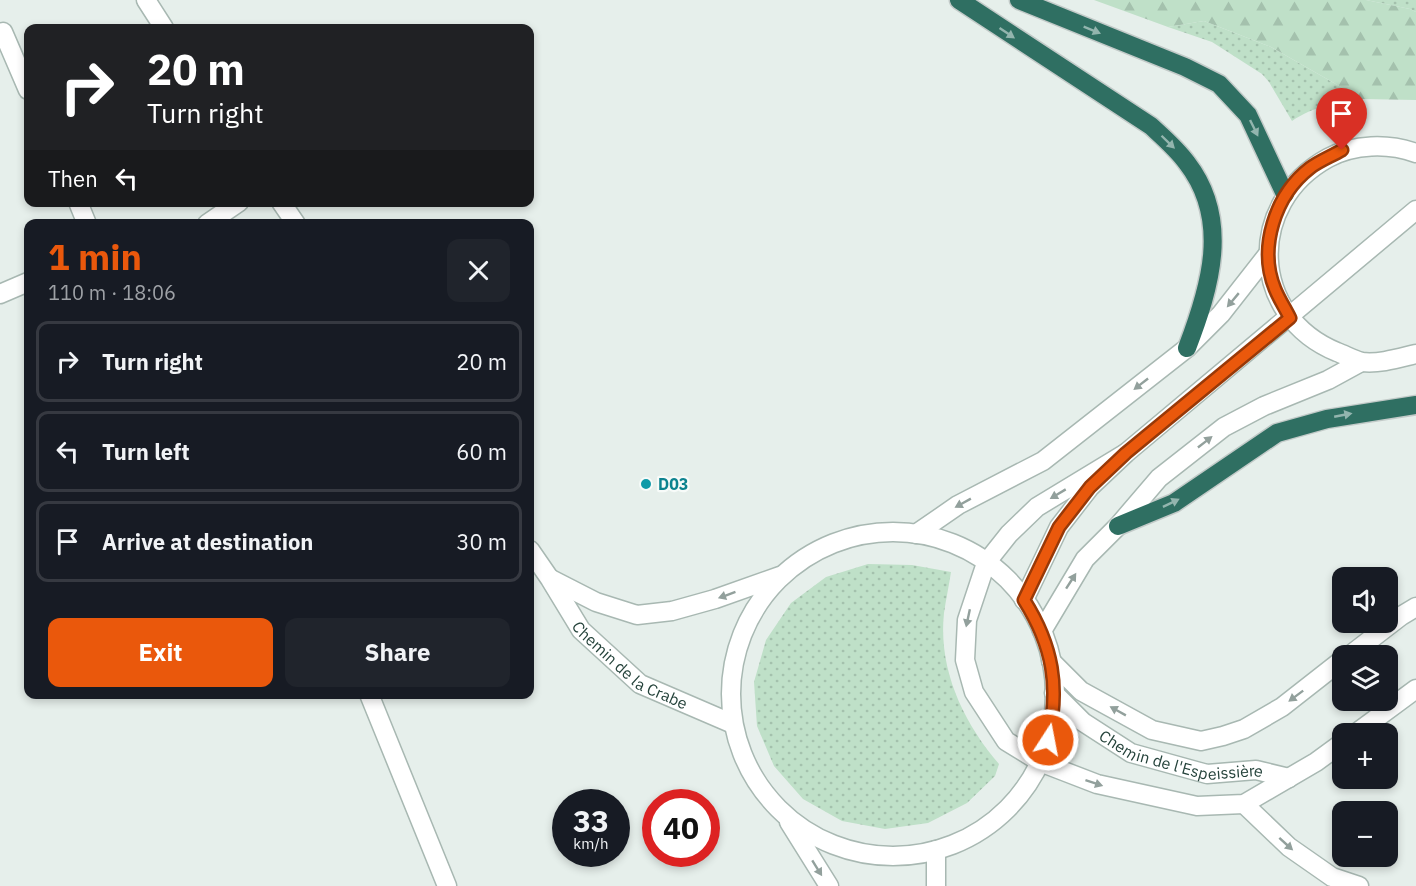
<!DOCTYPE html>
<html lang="en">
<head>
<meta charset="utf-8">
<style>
  body { margin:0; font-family:"IBM Plex Sans",sans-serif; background:#20242c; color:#f1f3f6; height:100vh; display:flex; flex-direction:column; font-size:22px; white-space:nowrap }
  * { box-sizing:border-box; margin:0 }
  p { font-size:20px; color:#9ea1a6 }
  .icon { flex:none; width:33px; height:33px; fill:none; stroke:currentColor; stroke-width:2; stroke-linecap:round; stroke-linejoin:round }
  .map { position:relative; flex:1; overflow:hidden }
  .drawer { position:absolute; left:24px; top:219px; width:510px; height:480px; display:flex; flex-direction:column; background:#171b24; border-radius:12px; box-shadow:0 3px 9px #0003 }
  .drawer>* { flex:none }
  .hud { position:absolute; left:24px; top:24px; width:510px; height:183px; border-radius:12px; box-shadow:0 3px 9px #0003; background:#202124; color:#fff; overflow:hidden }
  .tools { position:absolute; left:1332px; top:567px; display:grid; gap:12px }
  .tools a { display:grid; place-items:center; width:66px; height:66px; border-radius:12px; background:#171b24; box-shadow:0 3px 9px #0003; font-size:30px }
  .speed { position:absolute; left:552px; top:789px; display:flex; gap:12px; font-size:30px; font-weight:700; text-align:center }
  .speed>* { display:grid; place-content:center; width:78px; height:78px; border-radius:50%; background:#171b24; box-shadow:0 3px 9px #0003; line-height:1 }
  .speed small { font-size:15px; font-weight:400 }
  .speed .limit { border:9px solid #d22; background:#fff; color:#111 }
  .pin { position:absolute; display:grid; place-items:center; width:51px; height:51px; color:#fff; margin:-62px -26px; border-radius:50% 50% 50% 0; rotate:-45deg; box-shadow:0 0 6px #0007 }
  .pin .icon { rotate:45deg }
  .me { position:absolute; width:66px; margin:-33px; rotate:11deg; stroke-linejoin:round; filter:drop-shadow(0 0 4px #0008) }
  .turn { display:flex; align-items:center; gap:21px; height:126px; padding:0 24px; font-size:27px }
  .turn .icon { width:78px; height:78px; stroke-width:2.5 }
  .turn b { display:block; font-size:42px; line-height:51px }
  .then { display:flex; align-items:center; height:57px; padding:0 24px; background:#0003; gap:12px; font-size:22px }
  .round { display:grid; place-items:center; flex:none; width:63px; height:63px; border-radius:12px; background:#20242c }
  .headline { display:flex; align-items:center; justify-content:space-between; height:102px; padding:0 24px }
  h1 { font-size:36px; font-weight:700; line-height:45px; color:#ea580c }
  .button { display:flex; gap:12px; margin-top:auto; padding:12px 24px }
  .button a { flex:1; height:69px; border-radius:12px; background:#ea580c; color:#fff; font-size:24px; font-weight:700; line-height:69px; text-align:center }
  .button a+a { background:#20242c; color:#f1f3f6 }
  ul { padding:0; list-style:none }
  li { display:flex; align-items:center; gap:18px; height:81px; margin:0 12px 9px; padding:0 12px; border:3px solid #363941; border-radius:12px }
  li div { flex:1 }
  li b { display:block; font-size:22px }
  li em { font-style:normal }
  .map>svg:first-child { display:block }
  .grass { fill:url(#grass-dots) }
  .forest { fill:url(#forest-firs) }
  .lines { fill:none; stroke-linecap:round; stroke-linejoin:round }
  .minor-casing { stroke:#a8b8b2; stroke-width:21 }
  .highway-casing { stroke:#c2cac8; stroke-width:21 }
  .minor { stroke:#fff; stroke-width:18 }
  .highway { stroke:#2f6f62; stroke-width:18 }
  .oneway { fill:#93b5ae }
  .oneway2 { fill:#92a09c }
  .route-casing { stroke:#983908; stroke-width:15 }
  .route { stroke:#ea580c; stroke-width:10 }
  .culture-dot { fill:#0f9aa8; stroke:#f7fbf9; stroke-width:2 }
  .labels { text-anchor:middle; stroke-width:4.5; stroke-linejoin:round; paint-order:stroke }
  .culture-label { font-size:16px; font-weight:bold; fill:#0d838f; stroke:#f7fbf9; text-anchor:start }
  .street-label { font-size:16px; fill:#24423a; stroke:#f7fbf9 }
</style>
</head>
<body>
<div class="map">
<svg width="1416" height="886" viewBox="0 0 1416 886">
  <defs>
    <pattern id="grass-dots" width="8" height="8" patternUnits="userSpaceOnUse" patternTransform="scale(1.5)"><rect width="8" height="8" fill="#bfe0c8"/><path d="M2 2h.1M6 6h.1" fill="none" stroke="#a4c1ad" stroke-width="1.8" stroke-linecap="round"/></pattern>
    <pattern id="forest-firs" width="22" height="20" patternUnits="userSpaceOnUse" patternTransform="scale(1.5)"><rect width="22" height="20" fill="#bfe0c8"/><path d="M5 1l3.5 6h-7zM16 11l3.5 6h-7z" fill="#a4c1ad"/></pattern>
  </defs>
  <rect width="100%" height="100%" fill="#e6efeb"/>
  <!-- grass -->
  <path class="grass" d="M 1366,0 L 1416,0 L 1416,12 L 1410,9 Z
    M 1204,21 L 1271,47 L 1362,99 C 1336,103 1314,106 1292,121 L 1269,82 L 1262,74 L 1212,42 L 1168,27 Z
    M 868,564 L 912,565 L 951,572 C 949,585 946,599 944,613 C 938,669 963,722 999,764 L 995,776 L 967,803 L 928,823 L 885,829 L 842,821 L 803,799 L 774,766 L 757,726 L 754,682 L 766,640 L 791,603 L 826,577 Z"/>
  <!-- forest -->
  <path class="forest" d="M 1094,0 L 1366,0 L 1410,9 L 1416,12 L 1416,100 L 1362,99 L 1271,47 L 1204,21 L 1168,27 Z"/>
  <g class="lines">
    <!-- minor casing -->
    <g class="minor-casing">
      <g id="minor">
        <path d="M 146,0 L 164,28"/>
        <path d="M 0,33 L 3,32 L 28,90"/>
        <path d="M 1416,153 C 1388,143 1354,144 1328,158 C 1246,203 1249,316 1337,352 C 1345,355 1354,360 1362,362 C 1380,364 1399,358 1416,354"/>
        <path d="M 78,202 L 87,224"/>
        <path d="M 281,202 L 296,224"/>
        <path d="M 207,224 L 239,202"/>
        <path d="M 0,294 L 28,282"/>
        <path d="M 1126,453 L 1037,507 L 1009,534 L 986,563 L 967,620 L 965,660 L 974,692 L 1006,741 L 1040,762 L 1097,784 L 1197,806 L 1244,804 L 1316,762 L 1342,743"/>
        <circle cx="893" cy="694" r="162"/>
        <path d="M 916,534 L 958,505 L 1043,461 L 1187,348 L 1221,314 L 1268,254"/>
        <path id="s1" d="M 530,550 L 550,579 L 581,630 L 640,684 L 733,724"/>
        <path d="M 551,579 L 596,602 L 637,615 L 672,611 L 715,599 L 780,576"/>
        <path d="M 1024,600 L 1059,527 L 1090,487 L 1126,453 L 1416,210"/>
        <path d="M 1042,631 L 1085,559 L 1118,526 L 1159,478 L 1224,427 L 1264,406 L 1328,380 L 1361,362"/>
        <path d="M 1349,656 L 1401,616 L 1416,607"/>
        <path d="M 1051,661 L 1081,691 L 1152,730 L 1201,741 L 1223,736 L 1244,729 L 1282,707 L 1342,660"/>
        <path id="s2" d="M 1054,693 L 1083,722 L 1131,753 L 1207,774 L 1256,770 L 1289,778"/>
        <path d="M 369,694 L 447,886"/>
        <path d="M 1355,734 L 1416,689"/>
        <path d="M 1244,804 L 1289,847 L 1332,877 L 1359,886"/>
        <path d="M 789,822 L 829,886"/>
        <path d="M 936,886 L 936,850"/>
      </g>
    </g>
    <!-- highway casing -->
    <g class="highway-casing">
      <path id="highway" d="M 959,0 L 1151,126 C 1164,138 1177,149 1187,163 C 1231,220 1210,288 1187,348
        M 1019,0 L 1185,67 L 1219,84 L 1248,115 L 1285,194
        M 1118,526 L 1174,503 L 1277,433 L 1327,419 L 1416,405"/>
    </g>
    <!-- minor -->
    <use href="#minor" class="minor"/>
    <!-- highway -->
    <use href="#highway" class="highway"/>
  </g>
  <!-- one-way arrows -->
  <defs><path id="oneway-solid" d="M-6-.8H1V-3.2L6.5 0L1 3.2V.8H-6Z" transform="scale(1.5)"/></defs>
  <g class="oneway">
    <use href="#oneway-solid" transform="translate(1092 30) rotate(22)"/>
    <use href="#oneway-solid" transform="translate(1007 33) rotate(34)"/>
    <use href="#oneway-solid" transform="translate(1254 128) rotate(64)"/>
    <use href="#oneway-solid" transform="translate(1168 142) rotate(44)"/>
    <use href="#oneway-solid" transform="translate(1343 415) rotate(-11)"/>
    <use href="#oneway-solid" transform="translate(1171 503) rotate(-26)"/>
  </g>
  <g class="oneway2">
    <use href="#oneway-solid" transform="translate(1233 300) rotate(130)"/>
    <use href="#oneway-solid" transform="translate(1141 384) rotate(142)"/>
    <use href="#oneway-solid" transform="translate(1205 442) rotate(-38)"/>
    <use href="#oneway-solid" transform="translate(1058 494) rotate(149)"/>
    <use href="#oneway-solid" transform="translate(963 503) rotate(151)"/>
    <use href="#oneway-solid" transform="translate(1071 581) rotate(-57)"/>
    <use href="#oneway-solid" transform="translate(727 595) rotate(160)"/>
    <use href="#oneway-solid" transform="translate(968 618) rotate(102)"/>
    <use href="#oneway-solid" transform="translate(1296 696) rotate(143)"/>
    <use href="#oneway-solid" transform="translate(1118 711) rotate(-151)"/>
    <use href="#oneway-solid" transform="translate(1094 783) rotate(18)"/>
    <use href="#oneway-solid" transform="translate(1286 844) rotate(42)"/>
    <use href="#oneway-solid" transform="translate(817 868) rotate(58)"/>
  </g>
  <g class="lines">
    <!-- route casing -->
    <g class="route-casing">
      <path id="route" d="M 1048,740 C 1060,687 1053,646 1024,600 L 1059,527 L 1090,487 L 1126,453 L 1290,318 C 1285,308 1279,299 1275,289 C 1258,248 1275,195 1310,168 C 1319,161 1332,156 1342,150"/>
    </g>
    <!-- route -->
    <use href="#route" class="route"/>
  </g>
  <!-- markers -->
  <circle class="culture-dot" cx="646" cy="484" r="6"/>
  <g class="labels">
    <!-- culture labels -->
    <g class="culture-label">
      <text x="658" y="490">D03</text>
    </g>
    <!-- street labels -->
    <g class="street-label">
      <text dy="6" stroke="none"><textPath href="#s1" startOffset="156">Chemin de la Crabe</textPath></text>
      <text dy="6" stroke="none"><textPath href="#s2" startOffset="148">Chemin de l'Espeissière</textPath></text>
    </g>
  </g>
</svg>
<div class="tools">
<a><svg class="icon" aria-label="sound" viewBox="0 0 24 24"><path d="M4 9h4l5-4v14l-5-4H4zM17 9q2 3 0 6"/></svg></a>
<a><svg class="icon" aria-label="layers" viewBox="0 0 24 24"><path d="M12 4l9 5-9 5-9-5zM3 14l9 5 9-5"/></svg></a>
<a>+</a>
<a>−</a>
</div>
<div class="speed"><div>33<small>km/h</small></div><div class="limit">40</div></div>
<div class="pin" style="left:1342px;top:150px;background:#d93025"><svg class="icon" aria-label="arrive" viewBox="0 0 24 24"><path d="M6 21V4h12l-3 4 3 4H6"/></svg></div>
<svg class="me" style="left:1048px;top:740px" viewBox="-20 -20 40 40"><circle r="17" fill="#ea580c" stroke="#fff" stroke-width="3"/><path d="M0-11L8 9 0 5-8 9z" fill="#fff"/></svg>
<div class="hud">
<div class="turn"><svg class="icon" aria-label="right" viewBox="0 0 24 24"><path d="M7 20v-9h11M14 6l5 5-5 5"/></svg><div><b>20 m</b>Turn right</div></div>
<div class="then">Then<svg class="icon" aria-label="left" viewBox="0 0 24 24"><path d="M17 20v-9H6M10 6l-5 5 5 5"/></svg></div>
</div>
<section class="drawer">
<div class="headline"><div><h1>1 min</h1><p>110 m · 18:06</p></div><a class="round"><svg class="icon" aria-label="close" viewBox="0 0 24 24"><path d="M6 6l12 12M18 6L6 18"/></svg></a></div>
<ul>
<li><svg class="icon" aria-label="right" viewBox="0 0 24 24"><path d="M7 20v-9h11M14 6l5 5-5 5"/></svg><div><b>Turn right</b></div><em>20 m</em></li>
<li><svg class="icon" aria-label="left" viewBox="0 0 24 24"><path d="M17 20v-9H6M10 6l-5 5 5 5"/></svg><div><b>Turn left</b></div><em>60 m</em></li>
<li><svg class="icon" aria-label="arrive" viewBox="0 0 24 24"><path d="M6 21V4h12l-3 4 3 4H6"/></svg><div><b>Arrive at destination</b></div><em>30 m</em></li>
</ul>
<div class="button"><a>Exit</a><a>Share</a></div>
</section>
</div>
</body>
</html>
